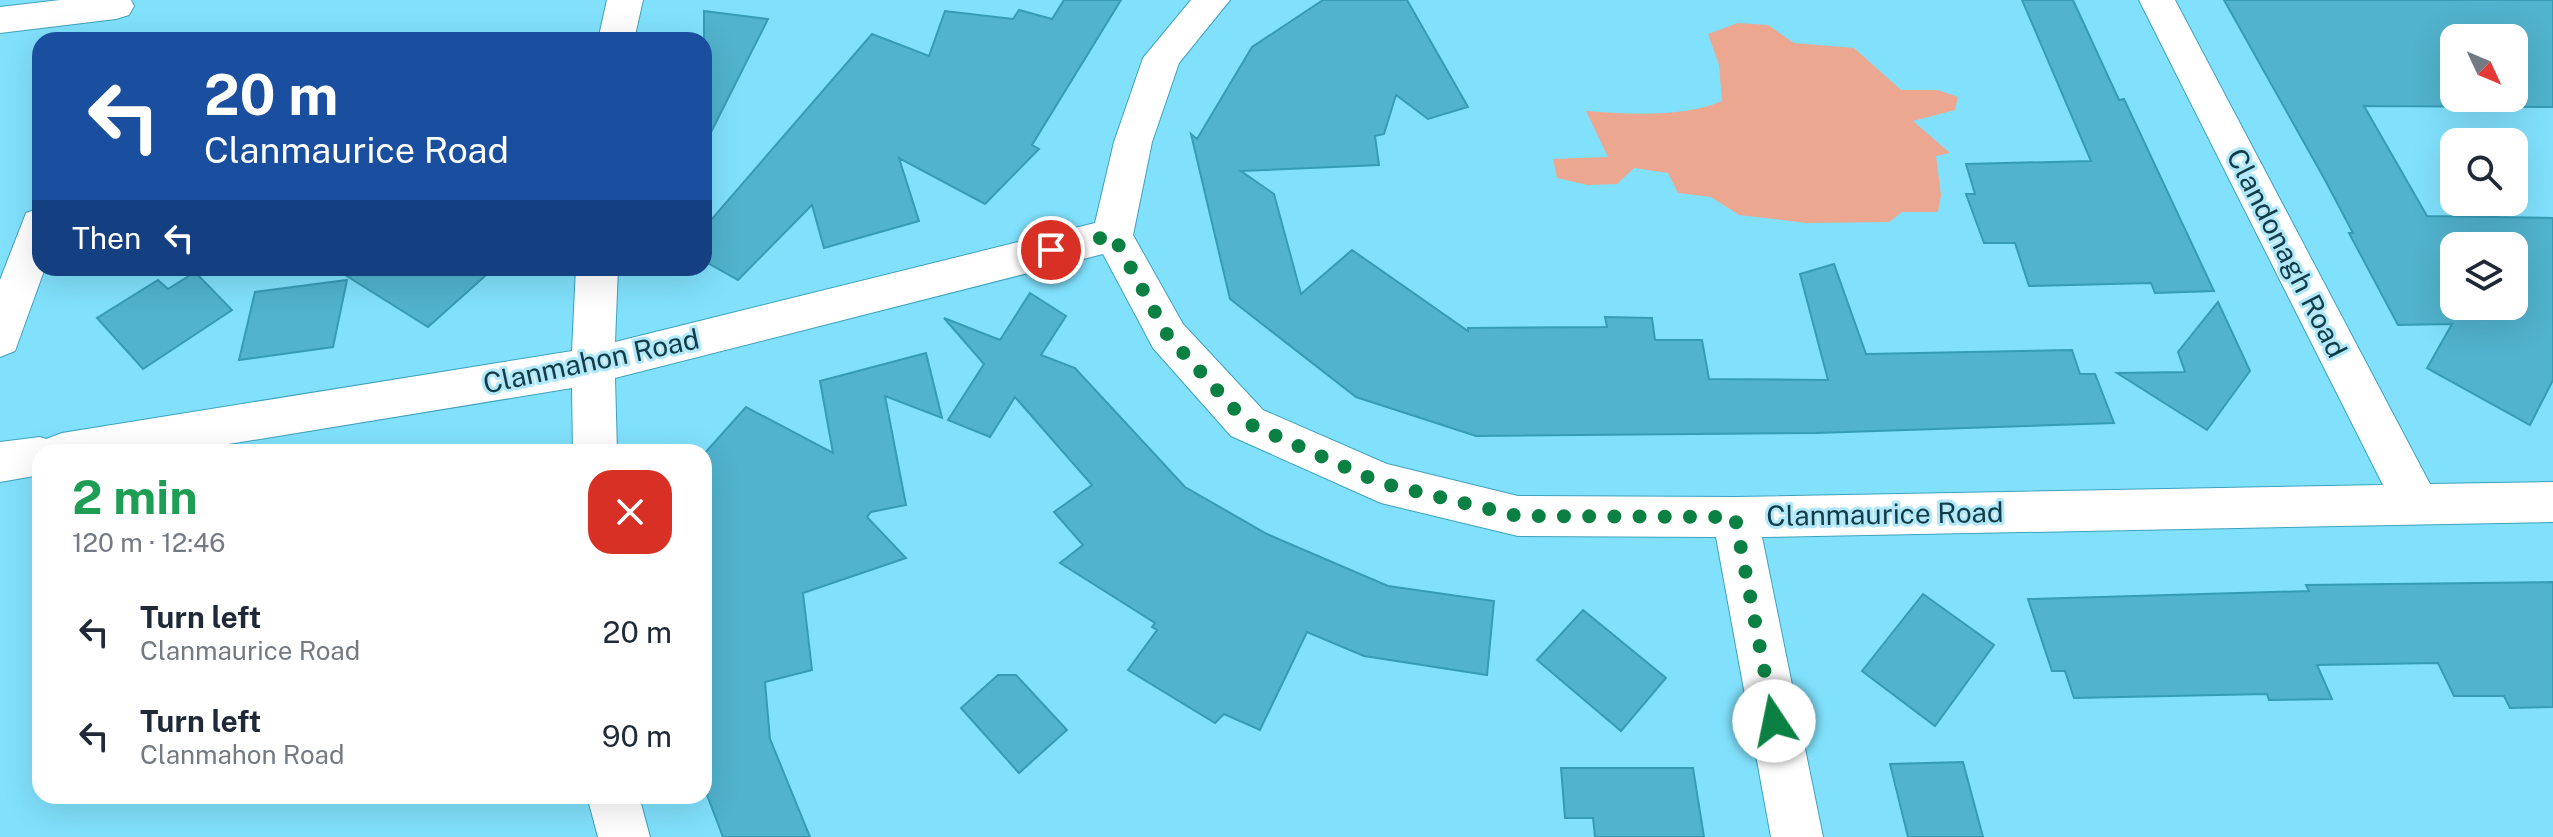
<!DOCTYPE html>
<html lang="en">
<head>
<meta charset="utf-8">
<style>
  body { margin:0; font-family:"Public Sans",sans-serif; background:#f2f2f3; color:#1f2937; height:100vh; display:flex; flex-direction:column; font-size:30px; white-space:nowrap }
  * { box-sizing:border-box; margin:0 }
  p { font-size:26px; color:#747a83 }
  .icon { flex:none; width:44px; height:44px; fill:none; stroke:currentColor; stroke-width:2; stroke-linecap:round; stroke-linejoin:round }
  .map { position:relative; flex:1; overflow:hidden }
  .panel { position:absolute; left:32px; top:444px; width:680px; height:360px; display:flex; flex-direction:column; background:#fff; border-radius:24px; box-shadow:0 8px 32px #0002 }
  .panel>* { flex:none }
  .top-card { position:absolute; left:32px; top:32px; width:680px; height:244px; border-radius:24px; box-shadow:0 8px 32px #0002; background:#1a4fa0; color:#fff; overflow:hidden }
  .needle { width:52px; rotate:134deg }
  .controls { position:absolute; left:2440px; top:24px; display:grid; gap:16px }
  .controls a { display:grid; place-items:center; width:88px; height:88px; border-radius:16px; background:#fff; box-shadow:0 8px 32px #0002; font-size:40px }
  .pin { position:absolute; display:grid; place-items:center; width:68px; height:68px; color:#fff; margin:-34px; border:4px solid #fff; border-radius:50%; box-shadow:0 2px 8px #0007 }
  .me { position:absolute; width:88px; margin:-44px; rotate:349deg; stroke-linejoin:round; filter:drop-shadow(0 0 6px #0008) }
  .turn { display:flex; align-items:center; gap:28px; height:168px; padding:0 40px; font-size:36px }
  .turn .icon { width:104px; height:104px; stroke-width:2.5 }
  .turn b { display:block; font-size:56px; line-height:68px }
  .then { display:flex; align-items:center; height:76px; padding:0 40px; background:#0003; gap:16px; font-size:30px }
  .round { display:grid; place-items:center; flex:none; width:84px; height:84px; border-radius:24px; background:#f2f2f3 }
  .head { display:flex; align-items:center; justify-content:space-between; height:136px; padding:0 40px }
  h1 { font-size:48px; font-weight:700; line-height:60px; color:#1e9e55 }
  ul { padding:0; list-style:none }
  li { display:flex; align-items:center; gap:24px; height:104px; padding:0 40px }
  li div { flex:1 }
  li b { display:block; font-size:30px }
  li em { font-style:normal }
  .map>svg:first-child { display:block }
  .green { fill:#eca790 }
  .building { fill:#51b3ce; stroke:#369cb6; stroke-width:2; fill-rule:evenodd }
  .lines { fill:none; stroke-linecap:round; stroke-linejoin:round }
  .minor-casing { stroke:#3ea2bd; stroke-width:2 }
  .minor { fill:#fff; fill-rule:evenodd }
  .route { stroke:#0b8043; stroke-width:14; stroke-dasharray:0 25.2 }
  .labels { text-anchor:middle; stroke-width:6; stroke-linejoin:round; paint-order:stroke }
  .street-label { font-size:28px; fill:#123c47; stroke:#b2e8f9 }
</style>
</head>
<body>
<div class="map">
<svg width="2553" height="837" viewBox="0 0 2553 837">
  <rect width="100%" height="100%" fill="#81e1fd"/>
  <!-- green -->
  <path class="green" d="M 1738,23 L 1768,25 L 1794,43 L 1854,48 L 1901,90 L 1938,90 L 1958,97 L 1955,110 L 1913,121 L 1950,153 L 1936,156 L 1941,195 L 1938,212 L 1902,212 L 1889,222 L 1807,223 L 1739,215 L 1711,197 L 1678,193 L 1668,173 L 1634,168 L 1617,184 L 1588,185 L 1557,178 L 1553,159 L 1608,157 L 1586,111 C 1629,114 1682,118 1722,101 L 1719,65 L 1708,34 Z"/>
  <!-- building -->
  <path class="building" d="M 1064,0 L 1121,0 L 1032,145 L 1039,149 L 985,204 L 899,158 L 919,221 L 824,248 L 812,205 L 738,280 L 704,261 L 704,228 L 872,34 L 929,56 L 945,11 L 1013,19 L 1019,10 L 1052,19 Z
    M 1323,0 L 1407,0 L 1468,107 L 1428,119 L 1396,95 L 1384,134 L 1375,136 L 1379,165 L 1241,171 L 1274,194 L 1301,294 L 1352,250 L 1468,331 L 1468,328 L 1607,327 L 1605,317 L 1652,318 L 1655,340 L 1702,340 L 1709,379 L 1828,380 L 1800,274 L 1834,264 L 1866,354 L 2072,350 L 2080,374 L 2095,374 L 2114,423 L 1816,433 L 1476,436 L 1356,397 L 1230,299 L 1191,134 L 1197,139 L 1252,47 Z
    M 2022,0 L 2073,0 L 2119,100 L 2124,99 L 2214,291 L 2155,293 L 2151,283 L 2029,286 L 2015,243 L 1984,243 L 1966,194 L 1975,194 L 1966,164 L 2091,161 Z
    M 2224,0 L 2553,0 L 2553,107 L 2364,106 L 2427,216 L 2553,218 L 2553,380 L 2530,425 L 2427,368 L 2452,324 L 2398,325 L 2349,233 L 2353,233 L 2325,180 ZM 2454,38 L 2514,38 L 2514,98 L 2454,98 ZM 2454,246 L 2514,246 L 2514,306 L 2454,306 Z
    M 704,11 L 768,19 L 704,146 Z
    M 334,268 L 494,268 L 428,327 Z
    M 195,272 L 232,310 L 143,369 L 97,318 L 158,280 L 168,289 Z
    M 347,280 L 333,347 L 239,360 L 255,292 Z
    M 1030,293 L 1066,316 L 1041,355 L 1075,368 L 1185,487 L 1267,534 L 1388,586 L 1494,601 L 1487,675 L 1364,656 L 1307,632 L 1260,730 L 1224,714 L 1215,723 L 1128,670 L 1157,630 L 1152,627 L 1155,623 L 1060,563 L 1083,545 L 1054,512 L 1092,485 L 1015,397 L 990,437 L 948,420 L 984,364 L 944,318 L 1000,340 Z
    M 2218,302 L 2250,371 L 2207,430 L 2117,373 L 2185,372 L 2178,352 Z
    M 926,353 L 942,418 L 885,396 L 906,505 L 871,512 L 867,517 L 906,558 L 803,593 L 812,670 L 765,682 L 770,739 L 810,837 L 723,837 L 704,787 L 704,454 L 746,407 L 833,453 L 820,381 Z
    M 2553,582 L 2553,707 L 2510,708 L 2504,696 L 2454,696 L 2438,663 L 2317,665 L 2332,699 L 2269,700 L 2267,694 L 2074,698 L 2065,671 L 2052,671 L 2028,599 L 2309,591 L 2306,585 Z
    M 1923,594 L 1994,645 L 1935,726 L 1862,671 Z
    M 1583,610 L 1666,678 L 1621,731 L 1537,660 Z
    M 998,675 L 1016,675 L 1067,730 L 1019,773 L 961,708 Z
    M 1963,762 L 1983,837 L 1908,837 L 1890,764 Z
    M 1561,768 L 1693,768 L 1704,837 L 1595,837 L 1593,818 L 1565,818 Z"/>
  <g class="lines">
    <!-- minor casing -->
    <g class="minor-casing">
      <path id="minor" d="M 60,0 L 131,0 L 134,6 L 129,15 L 116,19 L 0,33 L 0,7 Z
        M 607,0 L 643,0 L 634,40 L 598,40 Z
        M 1191,0 L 1230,0 L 1179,63 L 1152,142 L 1133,235 L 1183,324 L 1263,410 L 1387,464 L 1518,496 L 1735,497 L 2383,485 L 2139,0 L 2175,0 L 2430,484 L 2553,482 L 2553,522 L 1762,537 L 1823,837 L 1771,837 L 1716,537 L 1518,536 L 1381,503 L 1231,436 L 1153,348 L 1103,254 L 615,378 L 617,452 L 573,452 L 572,388 L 180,452 L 40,452 L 40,475 L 0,482 L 0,442 L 40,437 L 46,439 L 62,433 L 572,351 L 576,268 L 618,268 L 615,342 L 1095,223 L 1114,142 L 1143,58 Z
        M 40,208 L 40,268 L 45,268 L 15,351 L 0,357 L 0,280 L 26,213 Z
        M 587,796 L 639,796 L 650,837 L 598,837 Z"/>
    </g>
    <!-- minor -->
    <use href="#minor" class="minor"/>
  </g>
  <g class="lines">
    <!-- route -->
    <path class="route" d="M 1051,250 L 1113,235 L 1168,336 L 1247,423 L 1381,483 L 1518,516 L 1735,517 L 1774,721"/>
  </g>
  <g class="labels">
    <!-- street labels -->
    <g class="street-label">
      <text transform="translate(2287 253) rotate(63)" y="10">Clandonagh Road</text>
      <text transform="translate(591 361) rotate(-12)" y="10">Clanmahon Road</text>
      <text transform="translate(1885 514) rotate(-1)" y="10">Clanmaurice Road</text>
    </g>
  </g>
</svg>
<div class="controls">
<a><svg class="needle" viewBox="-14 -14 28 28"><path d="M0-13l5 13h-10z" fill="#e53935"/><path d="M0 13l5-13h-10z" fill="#747a83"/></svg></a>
<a><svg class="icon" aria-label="search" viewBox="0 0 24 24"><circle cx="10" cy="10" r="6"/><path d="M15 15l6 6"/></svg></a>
<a><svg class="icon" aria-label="layers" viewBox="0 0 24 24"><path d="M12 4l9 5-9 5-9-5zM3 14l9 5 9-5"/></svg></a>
</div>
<div class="pin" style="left:1051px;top:250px;background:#d93025"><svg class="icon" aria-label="arrive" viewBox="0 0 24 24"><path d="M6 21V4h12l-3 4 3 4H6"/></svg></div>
<svg class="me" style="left:1774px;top:721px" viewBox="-20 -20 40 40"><circle r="19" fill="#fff"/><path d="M0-13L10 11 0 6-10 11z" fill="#0b8043"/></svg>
<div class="top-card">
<div class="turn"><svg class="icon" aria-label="left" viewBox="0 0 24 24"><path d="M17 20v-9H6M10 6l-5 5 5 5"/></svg><div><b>20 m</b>Clanmaurice Road</div></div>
<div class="then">Then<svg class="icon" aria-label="left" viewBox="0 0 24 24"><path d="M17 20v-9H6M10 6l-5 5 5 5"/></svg></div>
</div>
<section class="panel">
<div class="head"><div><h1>2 min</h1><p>120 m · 12:46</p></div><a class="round" style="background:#d93025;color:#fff"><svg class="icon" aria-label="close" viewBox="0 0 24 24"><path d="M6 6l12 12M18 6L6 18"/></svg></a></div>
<ul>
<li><svg class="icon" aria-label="left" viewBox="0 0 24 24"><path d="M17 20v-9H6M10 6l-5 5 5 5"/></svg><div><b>Turn left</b><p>Clanmaurice Road</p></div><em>20 m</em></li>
<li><svg class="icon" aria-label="left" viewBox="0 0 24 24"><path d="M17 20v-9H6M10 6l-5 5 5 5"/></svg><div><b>Turn left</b><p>Clanmahon Road</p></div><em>90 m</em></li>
</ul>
</section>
</div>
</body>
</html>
